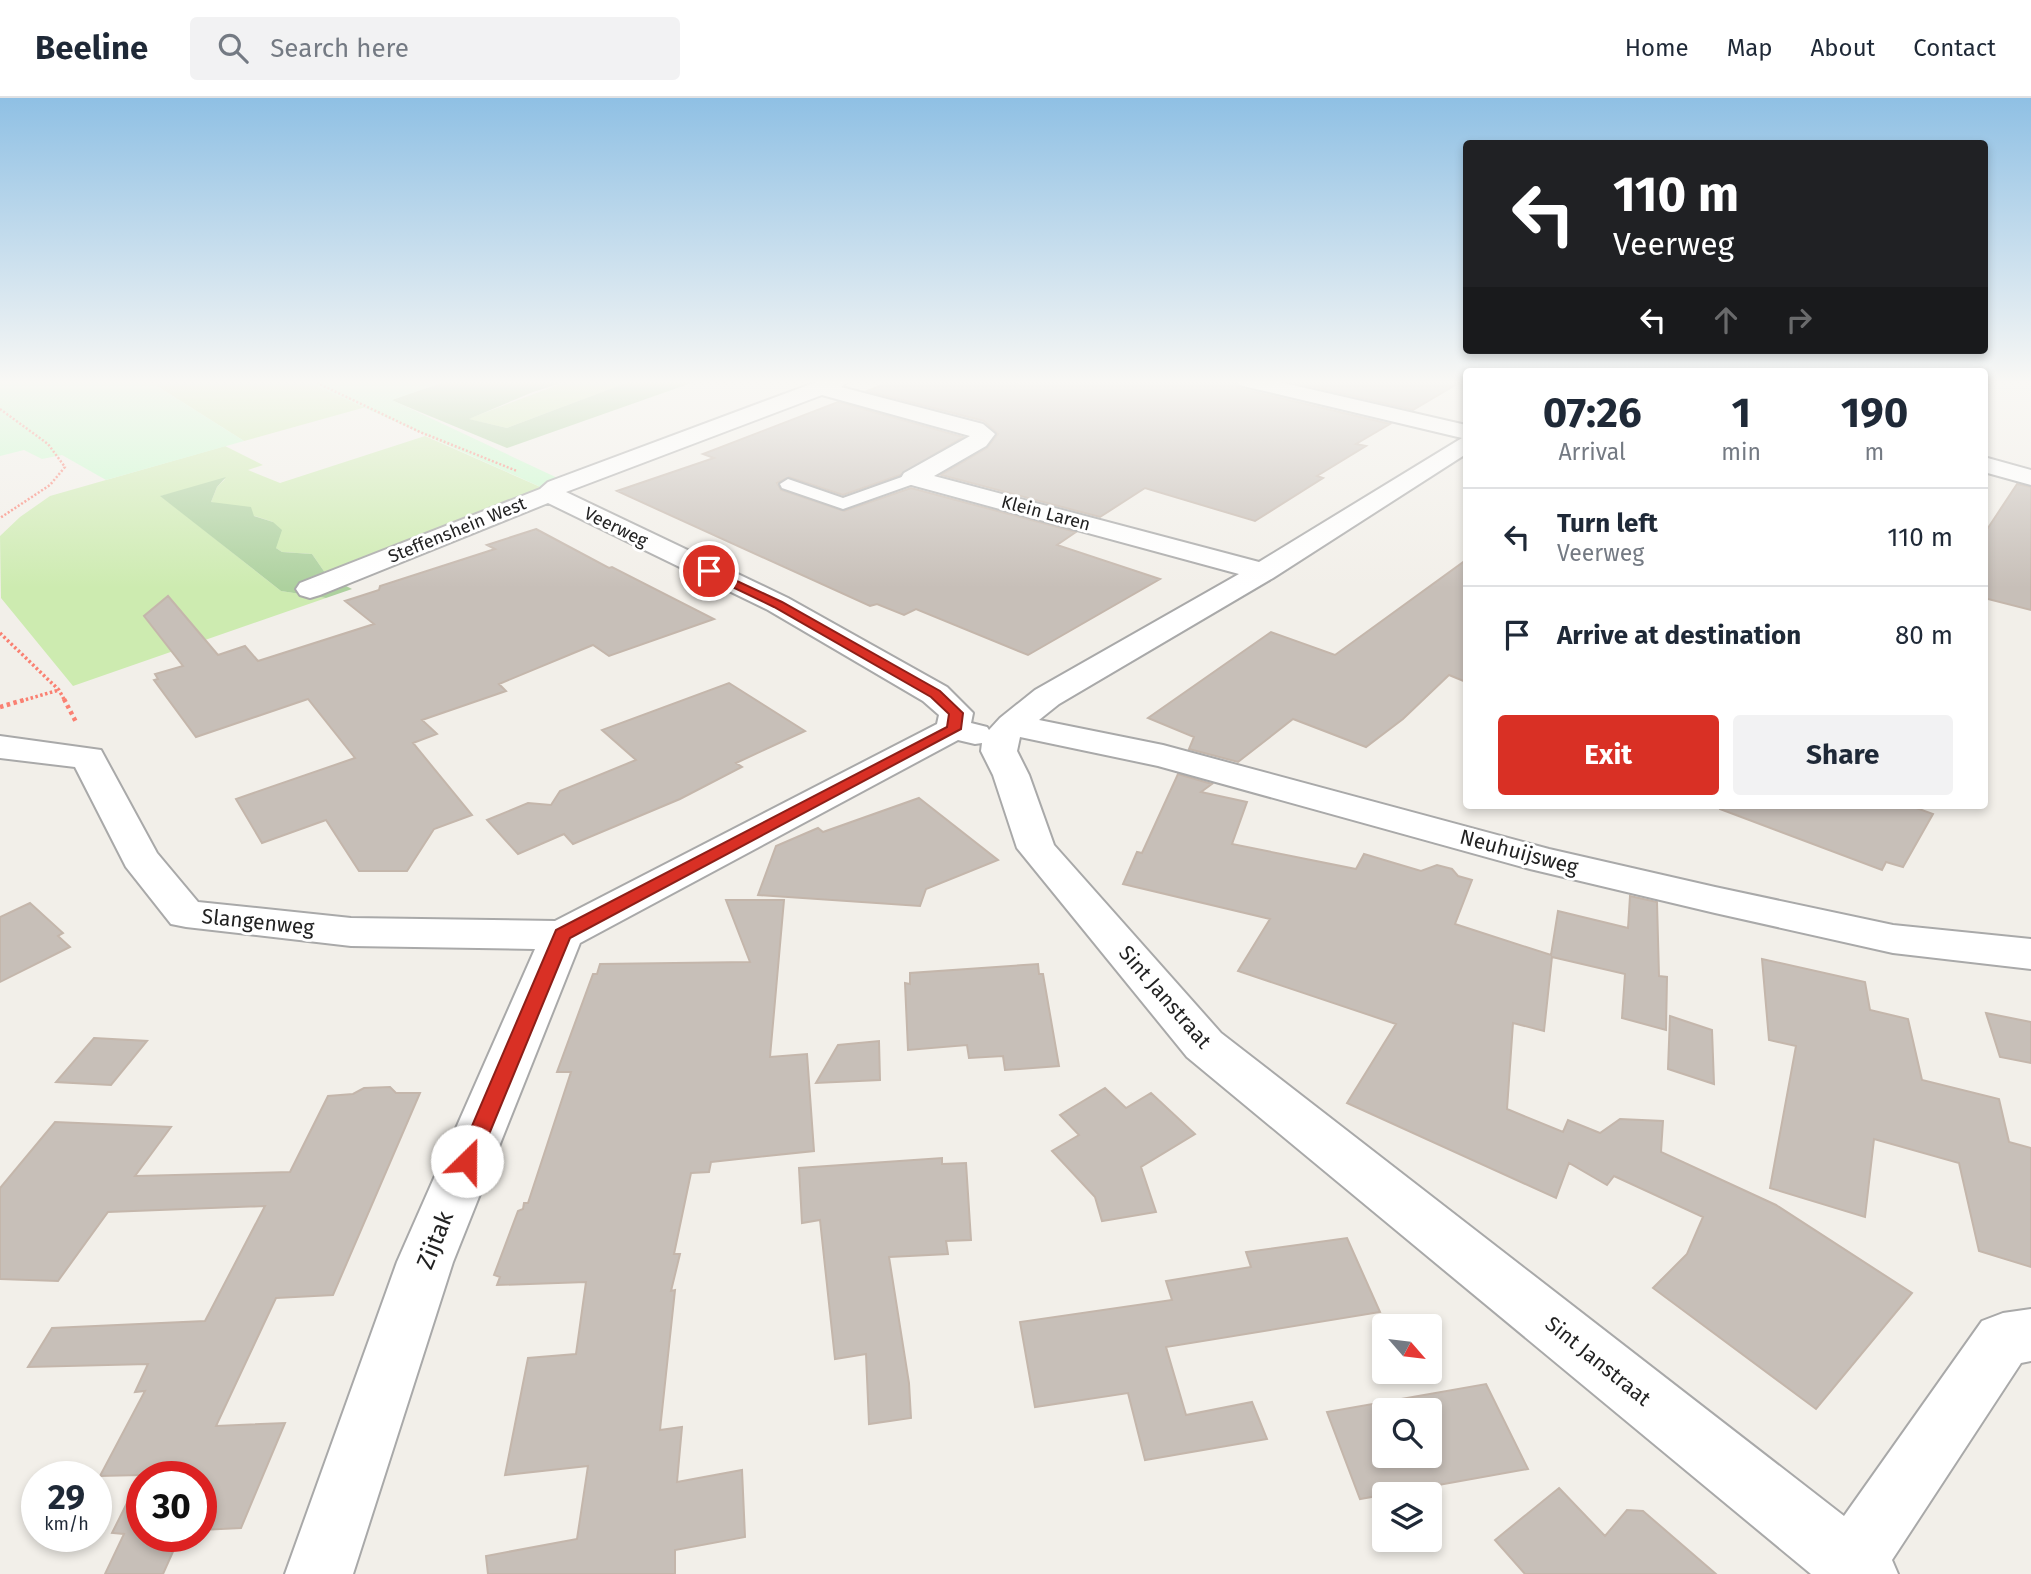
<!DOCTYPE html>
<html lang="en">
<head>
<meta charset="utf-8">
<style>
  body { margin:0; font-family:"Fira Sans",sans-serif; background:#f2f2f3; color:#1f2937; height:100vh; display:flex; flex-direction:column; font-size:26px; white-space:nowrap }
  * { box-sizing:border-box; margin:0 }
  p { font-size:23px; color:#747a83 }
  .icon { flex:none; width:38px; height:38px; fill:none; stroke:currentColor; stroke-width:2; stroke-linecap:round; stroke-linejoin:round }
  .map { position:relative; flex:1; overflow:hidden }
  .sheet { position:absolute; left:1463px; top:270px; width:525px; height:441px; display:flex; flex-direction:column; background:#fff; border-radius:7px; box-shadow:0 4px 10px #0003 }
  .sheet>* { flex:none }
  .top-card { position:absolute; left:1463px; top:42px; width:525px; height:214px; border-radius:7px; box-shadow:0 4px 10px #0003; background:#202124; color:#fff; overflow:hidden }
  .needle { width:46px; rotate:118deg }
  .fabs { position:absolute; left:1372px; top:1216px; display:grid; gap:14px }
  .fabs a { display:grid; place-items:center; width:70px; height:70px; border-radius:7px; background:#fff; box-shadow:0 4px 10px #0003; font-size:35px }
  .speed { position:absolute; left:21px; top:1363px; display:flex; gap:14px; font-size:35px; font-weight:700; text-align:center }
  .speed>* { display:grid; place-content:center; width:91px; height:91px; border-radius:50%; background:#fff; box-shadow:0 4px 10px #0003; line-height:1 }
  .speed small { font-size:18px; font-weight:400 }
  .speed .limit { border:10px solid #d22; background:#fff; color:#111 }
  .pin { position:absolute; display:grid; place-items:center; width:60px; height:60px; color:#fff; margin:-30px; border:4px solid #fff; border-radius:50%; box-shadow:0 2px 7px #0007 }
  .me { position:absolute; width:77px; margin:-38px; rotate:23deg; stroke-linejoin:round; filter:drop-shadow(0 0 5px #0008) }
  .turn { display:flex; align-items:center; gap:24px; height:147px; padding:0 35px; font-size:32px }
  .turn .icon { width:91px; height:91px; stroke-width:2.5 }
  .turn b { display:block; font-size:49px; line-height:60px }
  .lanes { display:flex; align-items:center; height:66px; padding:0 35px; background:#0003; justify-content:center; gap:35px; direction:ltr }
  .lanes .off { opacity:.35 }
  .eta { display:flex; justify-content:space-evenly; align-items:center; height:119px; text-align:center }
  .eta b { font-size:42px; font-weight:700; line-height:49px }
  .primary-button { display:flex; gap:14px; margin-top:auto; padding:14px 35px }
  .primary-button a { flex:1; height:80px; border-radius:7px; background:#d93025; color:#fff; font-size:28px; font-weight:700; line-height:80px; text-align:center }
  .primary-button a+a { background:#f2f2f3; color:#1f2937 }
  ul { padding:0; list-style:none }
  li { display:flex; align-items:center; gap:21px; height:98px; padding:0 35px; border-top:2px solid #e0e1e3 }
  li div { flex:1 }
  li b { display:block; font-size:26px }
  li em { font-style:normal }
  header { display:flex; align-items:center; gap:42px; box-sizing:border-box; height:98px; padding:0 35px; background:#fff; border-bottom:2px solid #e0e1e3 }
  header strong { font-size:33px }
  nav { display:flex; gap:38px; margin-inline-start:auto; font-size:24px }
  .search { width:490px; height:63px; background:#f2f2f3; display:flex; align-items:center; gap:18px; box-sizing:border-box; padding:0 24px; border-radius:7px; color:#747a83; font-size:26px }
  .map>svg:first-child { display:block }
  .grass { fill:#cdebb0 }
  .forest { fill:#add19e }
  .park { fill:#c8facc }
  .building { fill:#c7bfb8; stroke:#c4b6ab; stroke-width:2; fill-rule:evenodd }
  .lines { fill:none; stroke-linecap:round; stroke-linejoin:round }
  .service-casing { stroke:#a9a9a9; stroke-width:4 }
  .minor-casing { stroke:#a9a9a9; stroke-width:4 }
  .path-far2 { stroke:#fa8072; stroke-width:2.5; stroke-dasharray:2 2; stroke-linecap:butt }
  .path-far1 { stroke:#fa8072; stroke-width:3.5; stroke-dasharray:2.5 2.5; stroke-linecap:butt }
  .path { stroke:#fa8072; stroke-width:4.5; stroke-dasharray:3.5 3.5; stroke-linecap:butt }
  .service { fill:#fff; fill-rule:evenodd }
  .minor { fill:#fff; fill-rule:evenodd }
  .route { fill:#d93025; stroke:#8d1f18; stroke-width:2 }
  .labels { text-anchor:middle; stroke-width:6; stroke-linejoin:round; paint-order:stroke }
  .far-street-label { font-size:18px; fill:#222; stroke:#fff }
  .street-label { font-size:21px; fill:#222; stroke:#fff }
  .near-street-label { font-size:24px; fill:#222; stroke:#fff }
</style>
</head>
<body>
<header>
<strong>Beeline</strong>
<div class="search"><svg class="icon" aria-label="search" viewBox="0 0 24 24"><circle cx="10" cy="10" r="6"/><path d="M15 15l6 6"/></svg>Search here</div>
<nav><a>Home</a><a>Map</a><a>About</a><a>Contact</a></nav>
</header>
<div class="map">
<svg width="2031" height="1476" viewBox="0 0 2031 1476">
  <rect width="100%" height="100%" fill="#f2efe9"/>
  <!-- grass -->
  <path class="grass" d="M 149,283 L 348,283 L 391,302 L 244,343 Z
    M 568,283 L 631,283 L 507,330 L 468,321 Z
    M 425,338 L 545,391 L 328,479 L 312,456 L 282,454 L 276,450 L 273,424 L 211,404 L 217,389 L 225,381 L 161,398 L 281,493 L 326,500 L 73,588 L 1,500 L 0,438 L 20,419 L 50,398 L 225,348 L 263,367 L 248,372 L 280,385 Z"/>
  <!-- forest -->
  <path class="forest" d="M 447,283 L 568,283 L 533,294 L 469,321 L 507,330 L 631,283 L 697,283 L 507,350 L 391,302 Z
    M 226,379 L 217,389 L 211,404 L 251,409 L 254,418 L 273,424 L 282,432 L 276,450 L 282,454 L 312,456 L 328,479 L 352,491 L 326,500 L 281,493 L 160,398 Z"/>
  <!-- park -->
  <path class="park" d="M 0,283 L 149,283 L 244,343 L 106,382 L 62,357 L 42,361 L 24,352 L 0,358 Z
    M 305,283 L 446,283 L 392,302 L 564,383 L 545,391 Z"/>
  <!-- building -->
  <path class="building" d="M 892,283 L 1234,283 L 1238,290 L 1390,326 L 1356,346 L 1366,348 L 1317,378 L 1323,380 L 1255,423 L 1145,390 L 1100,419 L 941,377 L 987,350 L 998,336 L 984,323 L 867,293 Z
    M 1288,283 L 1462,283 L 1413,312 Z
    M 838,304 L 963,339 L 900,377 L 843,397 L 789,379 L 777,385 L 781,392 L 844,413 L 911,390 L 1076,434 L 1057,447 L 1160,481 L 1028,557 L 916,511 L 904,517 L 877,506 L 870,508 L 617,393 L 714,360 L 703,356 Z
    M 2017,386 L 2031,389 L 2031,512 L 1984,500 L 1984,436 Z
    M 536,431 L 609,470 L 612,469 L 714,521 L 609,558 L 593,547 L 499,586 L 506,593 L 422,622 L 437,636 L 413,645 L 472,717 L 434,731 L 407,773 L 359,773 L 326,722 L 262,745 L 236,701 L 355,660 L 308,601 L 196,639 L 154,582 L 158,581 L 155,576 L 183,568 L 144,518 L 168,498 L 218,557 L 245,548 L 258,563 L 374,526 L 345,503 L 379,492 L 380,488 L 495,451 L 487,447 Z
    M 1466,462 L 1466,584 L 1449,577 L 1403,621 L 1366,649 L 1293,621 L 1238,664 L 1189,651 L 1194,639 L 1148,620 L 1271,534 L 1335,557 Z
    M 729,585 L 805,633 L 736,665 L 742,669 L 680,701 L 573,746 L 564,736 L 518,756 L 487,722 L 528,705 L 551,707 L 560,693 L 636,662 L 602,632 Z
    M 1178,676 L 1212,686 L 1201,694 L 1247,704 L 1232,746 L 1356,771 L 1364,756 L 1421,773 L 1437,767 L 1452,771 L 1458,778 L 1472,782 L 1455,826 L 1551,857 L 1558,813 L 1628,830 L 1630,798 L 1657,804 L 1659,878 L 1667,879 L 1666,932 L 1622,920 L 1625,876 L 1552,859 L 1544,933 L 1513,925 L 1507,1011 L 1563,1034 L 1568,1022 L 1600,1035 L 1620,1021 L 1663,1023 L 1661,1054 L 1776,1107 L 1912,1195 L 1816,1311 L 1653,1190 L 1687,1156 L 1703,1119 L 1614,1078 L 1607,1087 L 1569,1065 L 1556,1100 L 1347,1005 L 1396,926 L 1238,873 L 1270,821 L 1123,786 L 1137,754 L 1142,755 Z
    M 919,700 L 998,762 L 926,791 L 920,808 L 758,797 L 776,748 L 818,730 L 823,734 Z
    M 1720,707 L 1908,707 L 1933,716 L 1903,769 L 1886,764 L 1882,772 L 1720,711 Z
    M 726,802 L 784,802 L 770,959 L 807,956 L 814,1053 L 711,1064 L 709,1074 L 691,1075 L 674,1156 L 680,1156 L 671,1193 L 675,1192 L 660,1332 L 682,1329 L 677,1384 L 742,1372 L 745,1439 L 675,1452 L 675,1476 L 488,1476 L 486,1458 L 577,1441 L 588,1368 L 505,1377 L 528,1260 L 576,1256 L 586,1184 L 497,1187 L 500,1179 L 494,1177 L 518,1113 L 523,1111 L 524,1105 L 528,1105 L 571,974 L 557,974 L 593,876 L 597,876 L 600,866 L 750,864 Z
    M 30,805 L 63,835 L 58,838 L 70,849 L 0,884 L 0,819 Z
    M 1762,861 L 1865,884 L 1870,912 L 1908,921 L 1922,982 L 1999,1001 L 2009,1044 L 2031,1050 L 2031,1169 L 1979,1153 L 1959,1065 L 1874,1041 L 1865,1119 L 1770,1090 L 1796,948 L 1769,942 Z
    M 1038,866 L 1039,876 L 1043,876 L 1059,968 L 1005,972 L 1003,958 L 969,960 L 967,947 L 908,952 L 905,885 L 910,886 L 910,875 Z
    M 1986,915 L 2031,924 L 2031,965 L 2000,959 Z
    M 1670,918 L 1712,932 L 1714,986 L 1668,971 Z
    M 94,940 L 147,943 L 111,987 L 56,984 Z
    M 879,943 L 880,982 L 816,985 L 838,947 Z
    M 390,989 L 396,995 L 420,995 L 333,1197 L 276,1200 L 216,1328 L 285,1325 L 241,1430 L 201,1432 L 201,1379 L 142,1379 L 142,1438 L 180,1438 L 163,1476 L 105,1476 L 124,1436 L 112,1435 L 141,1377 L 100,1378 L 145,1293 L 135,1294 L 148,1266 L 28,1269 L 52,1230 L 205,1223 L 265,1108 L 108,1114 L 58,1183 L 0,1181 L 0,1090 L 55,1024 L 171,1029 L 135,1078 L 290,1074 L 328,998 L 353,996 L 364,990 Z
    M 1105,990 L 1126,1010 L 1151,995 L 1195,1036 L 1141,1069 L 1156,1114 L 1102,1123 L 1095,1099 L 1052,1053 L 1079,1037 L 1060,1017 Z
    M 942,1060 L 942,1066 L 966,1065 L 971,1142 L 946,1143 L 948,1156 L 889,1159 L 909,1285 L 911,1320 L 869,1326 L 866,1256 L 835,1261 L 820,1122 L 802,1125 L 799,1070 Z
    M 1347,1140 L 1380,1214 L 1166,1249 L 1186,1317 L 1252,1304 L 1267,1341 L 1145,1362 L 1128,1295 L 1035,1309 L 1020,1224 L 1172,1202 L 1166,1183 L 1251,1169 L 1246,1154 Z
    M 1486,1286 L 1528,1371 L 1360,1401 L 1327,1314 ZM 1384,1312 L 1430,1312 L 1430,1358 L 1384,1358 Z
    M 1559,1390 L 1605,1438 L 1627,1412 L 1643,1413 L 1716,1476 L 1525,1476 L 1495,1442 Z"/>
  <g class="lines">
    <!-- service casing -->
    <g class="service-casing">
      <path id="service" d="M 913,375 L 921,380 L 919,384 L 843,411 L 782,390 L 780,386 L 788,381 L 843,400 Z"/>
    </g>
    <!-- minor casing -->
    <g class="minor-casing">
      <path id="minor" d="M 819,283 L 849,283 L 841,289 L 983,326 L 995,336 L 986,348 L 934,378 L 1259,464 L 1462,340 L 1239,287 L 1236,283 L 1275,283 L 1466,327 L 1466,356 L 1273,480 L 1059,606 L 1039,622 L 1163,647 L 1549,751 L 1715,789 L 1893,827 L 2031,841 L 2031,871 L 1893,855 L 1715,815 L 1530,771 L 1158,668 L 1020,639 L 1017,653 L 1029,677 L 1054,747 L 1221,935 L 1844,1418 L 1982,1223 L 2003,1215 L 2031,1211 L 2031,1263 L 2021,1265 L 1892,1462 L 1898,1476 L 1811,1476 L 1187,959 L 1017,750 L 993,677 L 981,653 L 982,645 L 975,646 L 958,642 L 580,845 L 453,1164 L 353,1476 L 285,1476 L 397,1164 L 535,851 L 351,848 L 186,829 L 171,826 L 126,769 L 75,669 L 0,660 L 0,638 L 101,652 L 157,755 L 198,804 L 351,820 L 555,823 L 937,626 L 939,617 L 923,603 L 768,512 L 548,405 L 320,497 L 310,500 L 300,497 L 296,491 L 300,485 L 540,391 L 548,384 ZM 822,297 L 970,338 L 904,375 L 901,380 L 904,385 L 1239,476 L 1035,592 L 1000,620 L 989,632 L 987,629 L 971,625 L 973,615 L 947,589 L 788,500 L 566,394 Z
        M 1984,359 L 2031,372 L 2031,387 L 1984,374 Z"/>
    </g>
    <!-- path-far2 -->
    <path class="path-far2" d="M 313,283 L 420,334 L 517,373
      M 0,311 L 48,346 L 65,369 L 50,387 L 0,420"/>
    <!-- path-far1 -->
    <path class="path-far1" d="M 0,535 L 59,592 L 65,603
      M 21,603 L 59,592"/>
    <!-- path -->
    <path class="path" d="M 64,601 L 76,624
      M 0,609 L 27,601"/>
    <!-- service -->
    <use href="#service" class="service"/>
    <!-- minor -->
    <use href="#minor" class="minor"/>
  </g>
  <!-- sky -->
  <linearGradient id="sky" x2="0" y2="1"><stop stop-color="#8fc0e4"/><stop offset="0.58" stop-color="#f9f8f5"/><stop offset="1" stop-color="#f9f8f5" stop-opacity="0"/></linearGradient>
  <rect width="2031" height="490" fill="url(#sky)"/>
  <!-- route -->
  <path class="route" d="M 709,470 L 782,504 L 940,593 L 963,615 L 961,631 L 570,840 L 478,1063 L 475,1069 L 467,1072 L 460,1069 L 457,1063 L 556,832 L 947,629 L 949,616 L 931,599 L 774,509 L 705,476 L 703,473 Z"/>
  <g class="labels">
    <!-- far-street labels -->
    <g class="far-street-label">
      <text transform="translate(1046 415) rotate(15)" y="6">Klein Laren</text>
      <text transform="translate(616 429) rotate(26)" y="6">Veerweg</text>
      <text transform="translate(457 432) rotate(-22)" y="6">Steffenshein West</text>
    </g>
    <!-- street labels -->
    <g class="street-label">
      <text transform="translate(1519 754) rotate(15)" y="7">Neuhuijsweg</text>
      <text transform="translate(258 824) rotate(6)" y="7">Slangenweg</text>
      <text transform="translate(1165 899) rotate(49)" y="7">Sint Janstraat</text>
      <text transform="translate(1598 1263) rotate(39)" y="7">Sint Janstraat</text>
    </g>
    <!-- near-street labels -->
    <g class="near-street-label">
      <text transform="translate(435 1142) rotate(-68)" y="8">Zijtak</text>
    </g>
  </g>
</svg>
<div class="fabs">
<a><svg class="needle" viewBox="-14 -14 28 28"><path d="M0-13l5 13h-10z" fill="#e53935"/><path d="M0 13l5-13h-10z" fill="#747a83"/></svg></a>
<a><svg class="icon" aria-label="search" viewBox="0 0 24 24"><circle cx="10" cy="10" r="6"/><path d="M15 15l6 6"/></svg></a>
<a><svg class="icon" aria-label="layers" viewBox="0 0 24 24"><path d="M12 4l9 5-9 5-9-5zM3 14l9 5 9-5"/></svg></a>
</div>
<div class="speed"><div>29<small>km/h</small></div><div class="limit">30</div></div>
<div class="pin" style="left:709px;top:473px;background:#d93025"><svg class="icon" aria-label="arrive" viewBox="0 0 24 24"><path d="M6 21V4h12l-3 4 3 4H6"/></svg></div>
<svg class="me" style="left:467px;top:1063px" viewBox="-20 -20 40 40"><circle r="19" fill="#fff"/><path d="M0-13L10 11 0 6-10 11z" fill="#d93025"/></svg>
<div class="top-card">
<div class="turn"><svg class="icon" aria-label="left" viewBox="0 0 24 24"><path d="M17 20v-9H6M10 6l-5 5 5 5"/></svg><div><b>110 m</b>Veerweg</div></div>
<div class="lanes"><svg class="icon" aria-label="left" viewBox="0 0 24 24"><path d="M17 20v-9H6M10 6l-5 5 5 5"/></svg><svg class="icon off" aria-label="ahead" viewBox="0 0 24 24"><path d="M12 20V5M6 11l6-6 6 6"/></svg><svg class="icon off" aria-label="right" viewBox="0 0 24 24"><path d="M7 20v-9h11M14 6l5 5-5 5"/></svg></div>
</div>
<section class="sheet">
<div class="eta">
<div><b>07:26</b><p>Arrival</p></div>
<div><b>1</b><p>min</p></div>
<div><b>190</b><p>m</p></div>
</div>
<ul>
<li><svg class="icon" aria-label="left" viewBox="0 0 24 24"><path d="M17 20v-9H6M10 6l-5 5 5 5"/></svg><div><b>Turn left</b><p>Veerweg</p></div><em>110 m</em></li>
<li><svg class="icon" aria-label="arrive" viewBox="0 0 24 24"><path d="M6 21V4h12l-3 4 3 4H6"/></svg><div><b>Arrive at destination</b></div><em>80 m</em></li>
</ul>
<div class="primary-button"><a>Exit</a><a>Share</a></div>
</section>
</div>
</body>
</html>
